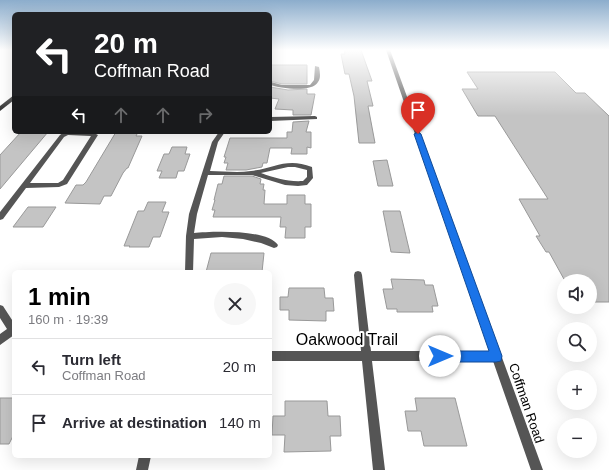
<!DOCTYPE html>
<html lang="en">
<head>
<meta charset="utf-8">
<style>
  body { margin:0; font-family:Helvetica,sans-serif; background:#f7f7f7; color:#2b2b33; height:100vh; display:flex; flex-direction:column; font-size:15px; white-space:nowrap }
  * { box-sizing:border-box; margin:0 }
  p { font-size:13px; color:#7c7c81 }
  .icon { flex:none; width:22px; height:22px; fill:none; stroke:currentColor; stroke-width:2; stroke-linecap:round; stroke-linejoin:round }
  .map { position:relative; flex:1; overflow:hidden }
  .panel { position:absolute; left:12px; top:270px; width:260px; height:188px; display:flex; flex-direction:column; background:#fff; border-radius:6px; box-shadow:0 4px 16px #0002 }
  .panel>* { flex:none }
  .hud { position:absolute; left:12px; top:12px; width:260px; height:122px; border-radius:6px; box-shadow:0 4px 16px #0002; background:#202124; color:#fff; overflow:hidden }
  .fabs { position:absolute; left:557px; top:274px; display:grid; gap:8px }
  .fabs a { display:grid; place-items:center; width:40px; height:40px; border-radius:50%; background:#fff; box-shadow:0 4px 16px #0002; font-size:20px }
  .pin { position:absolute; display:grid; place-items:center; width:34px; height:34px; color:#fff; margin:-41px -17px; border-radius:50% 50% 50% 0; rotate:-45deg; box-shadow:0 0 4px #0007 }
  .pin .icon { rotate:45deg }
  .me { position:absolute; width:44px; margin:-22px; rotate:90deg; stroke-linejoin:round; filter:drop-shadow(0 0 3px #0008) }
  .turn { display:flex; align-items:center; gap:14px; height:84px; padding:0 16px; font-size:18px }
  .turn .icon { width:52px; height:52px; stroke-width:2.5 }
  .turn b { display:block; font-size:28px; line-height:34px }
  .lanes { display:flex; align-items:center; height:38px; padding:0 16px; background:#0003; justify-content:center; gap:20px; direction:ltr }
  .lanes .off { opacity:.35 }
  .round { display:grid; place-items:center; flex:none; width:42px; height:42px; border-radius:21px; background:#f7f7f7 }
  .overview { display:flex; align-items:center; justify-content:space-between; height:68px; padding:0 16px }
  h1 { font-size:24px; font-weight:700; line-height:30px; color:#000 }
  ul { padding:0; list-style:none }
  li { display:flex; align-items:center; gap:12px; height:56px; padding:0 16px; border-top:1px solid #e1e1e2 }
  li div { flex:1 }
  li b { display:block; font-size:15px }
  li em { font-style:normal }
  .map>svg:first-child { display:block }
  .building { fill:#c4c4c4; stroke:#999 }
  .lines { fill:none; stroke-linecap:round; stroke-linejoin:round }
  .street { fill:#555; fill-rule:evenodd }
  .secondary { fill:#222; fill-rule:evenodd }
  .route { fill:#1a73e8; stroke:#114b97 }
  .labels { text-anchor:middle; stroke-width:4; stroke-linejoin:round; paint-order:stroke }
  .street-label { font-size:13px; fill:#000; stroke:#fff }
  .near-street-label { font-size:16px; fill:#000; stroke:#fff }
</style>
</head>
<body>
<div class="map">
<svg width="609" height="470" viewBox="0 0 609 470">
  <rect width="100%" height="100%" fill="#fff"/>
  <!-- building -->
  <path class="building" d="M 344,50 L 361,50 L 372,81 L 367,81 L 373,106 L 368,106 L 375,143 L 359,143 L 354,96 L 349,74 L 345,74 L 341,54 L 345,54 Z
    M 270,65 L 307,65 L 307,84 L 282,84 L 270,81 Z
    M 467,72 L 555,72 L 576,93 L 585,93 L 609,116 L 609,302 L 590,302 L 590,281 L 565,281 L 549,252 L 546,252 L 536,236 L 540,236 L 519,199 L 548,199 L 495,116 L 478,116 L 462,89 L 478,89 Z
    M 270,87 L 288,90 L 307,89 L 307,94 L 315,94 L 311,115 L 293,115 L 293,110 L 275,109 L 279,99 L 270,98 Z
    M 309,121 L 306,132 L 311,132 L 311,148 L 307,147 L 307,154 L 291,154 L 292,148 L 270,148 L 267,163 L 263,163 L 262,167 L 246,170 L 226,170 L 228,163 L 224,163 L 226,157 L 224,157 L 230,138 L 287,138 L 287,132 L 292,132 L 293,122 Z
    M 21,132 L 48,132 L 0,189 L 0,155 Z
    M 116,132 L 138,132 L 136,136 L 142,136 L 128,168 L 127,168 L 123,173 L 111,196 L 104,196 L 100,204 L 65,203 L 76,185 L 83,185 L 86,182 Z
    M 172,147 L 187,147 L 185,154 L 190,154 L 184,171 L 178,171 L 176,178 L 159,178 L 162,171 L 157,171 L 164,154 L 169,154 Z
    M 387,160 L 393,186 L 378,186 L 373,161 Z
    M 224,176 L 252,176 L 261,179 L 260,184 L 264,184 L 263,190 L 265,190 L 264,204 L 287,204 L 287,195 L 305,195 L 305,204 L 311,204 L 311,227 L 305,227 L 305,238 L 285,238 L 286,227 L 280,227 L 281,217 L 213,217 L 215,210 L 212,210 L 215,200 L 214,200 L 218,184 L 222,184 Z
    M 148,202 L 166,202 L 162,212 L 169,212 L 160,237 L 153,237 L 149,247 L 129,247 L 130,246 L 124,246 L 138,211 L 144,211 Z
    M 28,207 L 56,207 L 43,227 L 13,227 Z
    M 383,211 L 400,211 L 410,253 L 391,252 Z
    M 211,253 L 264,253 L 262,272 L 206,272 Z
    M 391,279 L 424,280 L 425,285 L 433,285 L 438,306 L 432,306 L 433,312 L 397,312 L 397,309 L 387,309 L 383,289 L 393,289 Z
    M 289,288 L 324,288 L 325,298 L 333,298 L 334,311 L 326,311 L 326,321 L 289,320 L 289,310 L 280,310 L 280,297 L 288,297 Z
    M 0,398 L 14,398 L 14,434 L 9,444 L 0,444 Z
    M 415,398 L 455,398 L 467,446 L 424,446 L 421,431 L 408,431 L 405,411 L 417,411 Z
    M 285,401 L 327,401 L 328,416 L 340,416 L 341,436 L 330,436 L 331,451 L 284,452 L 285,435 L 272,435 L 273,416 L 285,416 Z"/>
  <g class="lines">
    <!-- street -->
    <path class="street" d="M 386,50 L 390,50 L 543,470 L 531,470 L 493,361 L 372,361 L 385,470 L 373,470 L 362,361 L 270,361 L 270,351 L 361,351 L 354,275 L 355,272 L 358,271 L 361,272 L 362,275 L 371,351 L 490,351 Z
      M 315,66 L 319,67 C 320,72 321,78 318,82 C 312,93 280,88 270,85 L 271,82 L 282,85 L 310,85 L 314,80 Z
      M 315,116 L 317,117 L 317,119 L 270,121 L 270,117 Z
      M 64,132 L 92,132 L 98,135 L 67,184 L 59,187 L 26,188 L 3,219 L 0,220 L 0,212 L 60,135 ZM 68,135 L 91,136 L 63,180 L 58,183 L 30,183 L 64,137 Z
      M 219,132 L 225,132 L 218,142 L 210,171 C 223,171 237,173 251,171 C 275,168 287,157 312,167 L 313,178 L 307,185 L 298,186 L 285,185 L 252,175 L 208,175 L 197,214 L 194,233 C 212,231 267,229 278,245 L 277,247 L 274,248 L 261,243 L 243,239 L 222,237 L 194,239 L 193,272 L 185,272 L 186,236 L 189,214 L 212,142 ZM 288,167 L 295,167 L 307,170 L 307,177 L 303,181 C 288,182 275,178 261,173 Z
      M 0,305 L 3,306 L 14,323 L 14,335 L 0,345 L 0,334 L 7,329 L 0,318 Z
      M 139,456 L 151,456 L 148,470 L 136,470 Z"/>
    <!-- secondary -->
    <path class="secondary" d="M 14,95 L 14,100 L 0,111 L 0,106 Z"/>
  </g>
  <!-- sky -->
  <linearGradient id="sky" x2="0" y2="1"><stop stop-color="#8cadcc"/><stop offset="0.43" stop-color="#fff"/><stop offset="1" stop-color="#fff" stop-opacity="0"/></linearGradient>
  <rect width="609" height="116" fill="url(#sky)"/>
  <!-- route -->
  <path class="route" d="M 418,132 L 421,134 L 502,356 L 501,361 L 496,362 L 440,362 L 436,361 L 435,356 L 436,352 L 440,351 L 489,351 L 414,134 Z"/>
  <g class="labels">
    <!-- street labels -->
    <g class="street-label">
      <text transform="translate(527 403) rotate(71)" y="5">Coffman Road</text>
    </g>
    <!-- near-street labels -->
    <g class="near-street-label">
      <text x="347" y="345">Oakwood Trail</text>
    </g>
  </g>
</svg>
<div class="fabs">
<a><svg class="icon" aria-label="sound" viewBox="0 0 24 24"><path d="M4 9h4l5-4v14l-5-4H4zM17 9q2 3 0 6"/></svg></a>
<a><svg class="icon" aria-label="search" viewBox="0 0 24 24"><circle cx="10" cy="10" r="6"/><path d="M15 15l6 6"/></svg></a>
<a>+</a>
<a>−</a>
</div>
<div class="pin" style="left:418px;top:134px;background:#d93025"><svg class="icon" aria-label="arrive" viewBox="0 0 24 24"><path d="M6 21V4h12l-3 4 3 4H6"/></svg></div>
<svg class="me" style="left:440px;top:356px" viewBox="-20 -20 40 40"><circle r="19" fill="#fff"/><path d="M0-13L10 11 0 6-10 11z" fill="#1a73e8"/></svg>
<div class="hud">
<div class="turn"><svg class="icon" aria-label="left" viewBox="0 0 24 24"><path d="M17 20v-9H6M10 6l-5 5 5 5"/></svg><div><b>20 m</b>Coffman Road</div></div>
<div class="lanes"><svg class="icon" aria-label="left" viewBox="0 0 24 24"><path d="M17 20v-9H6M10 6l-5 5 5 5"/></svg><svg class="icon off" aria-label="ahead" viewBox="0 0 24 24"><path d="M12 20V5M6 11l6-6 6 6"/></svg><svg class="icon off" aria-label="ahead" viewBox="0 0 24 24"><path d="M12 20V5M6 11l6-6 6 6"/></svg><svg class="icon off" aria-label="right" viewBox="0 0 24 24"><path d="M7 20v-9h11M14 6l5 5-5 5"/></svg></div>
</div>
<section class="panel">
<div class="overview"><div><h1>1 min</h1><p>160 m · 19:39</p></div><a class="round"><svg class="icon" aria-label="close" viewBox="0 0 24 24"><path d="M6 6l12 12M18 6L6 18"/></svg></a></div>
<ul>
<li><svg class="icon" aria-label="left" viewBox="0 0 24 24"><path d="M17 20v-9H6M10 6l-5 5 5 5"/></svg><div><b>Turn left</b><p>Coffman Road</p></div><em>20 m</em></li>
<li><svg class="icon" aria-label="arrive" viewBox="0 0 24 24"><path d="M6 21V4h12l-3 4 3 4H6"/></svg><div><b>Arrive at destination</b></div><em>140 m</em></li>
</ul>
</section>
</div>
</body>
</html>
